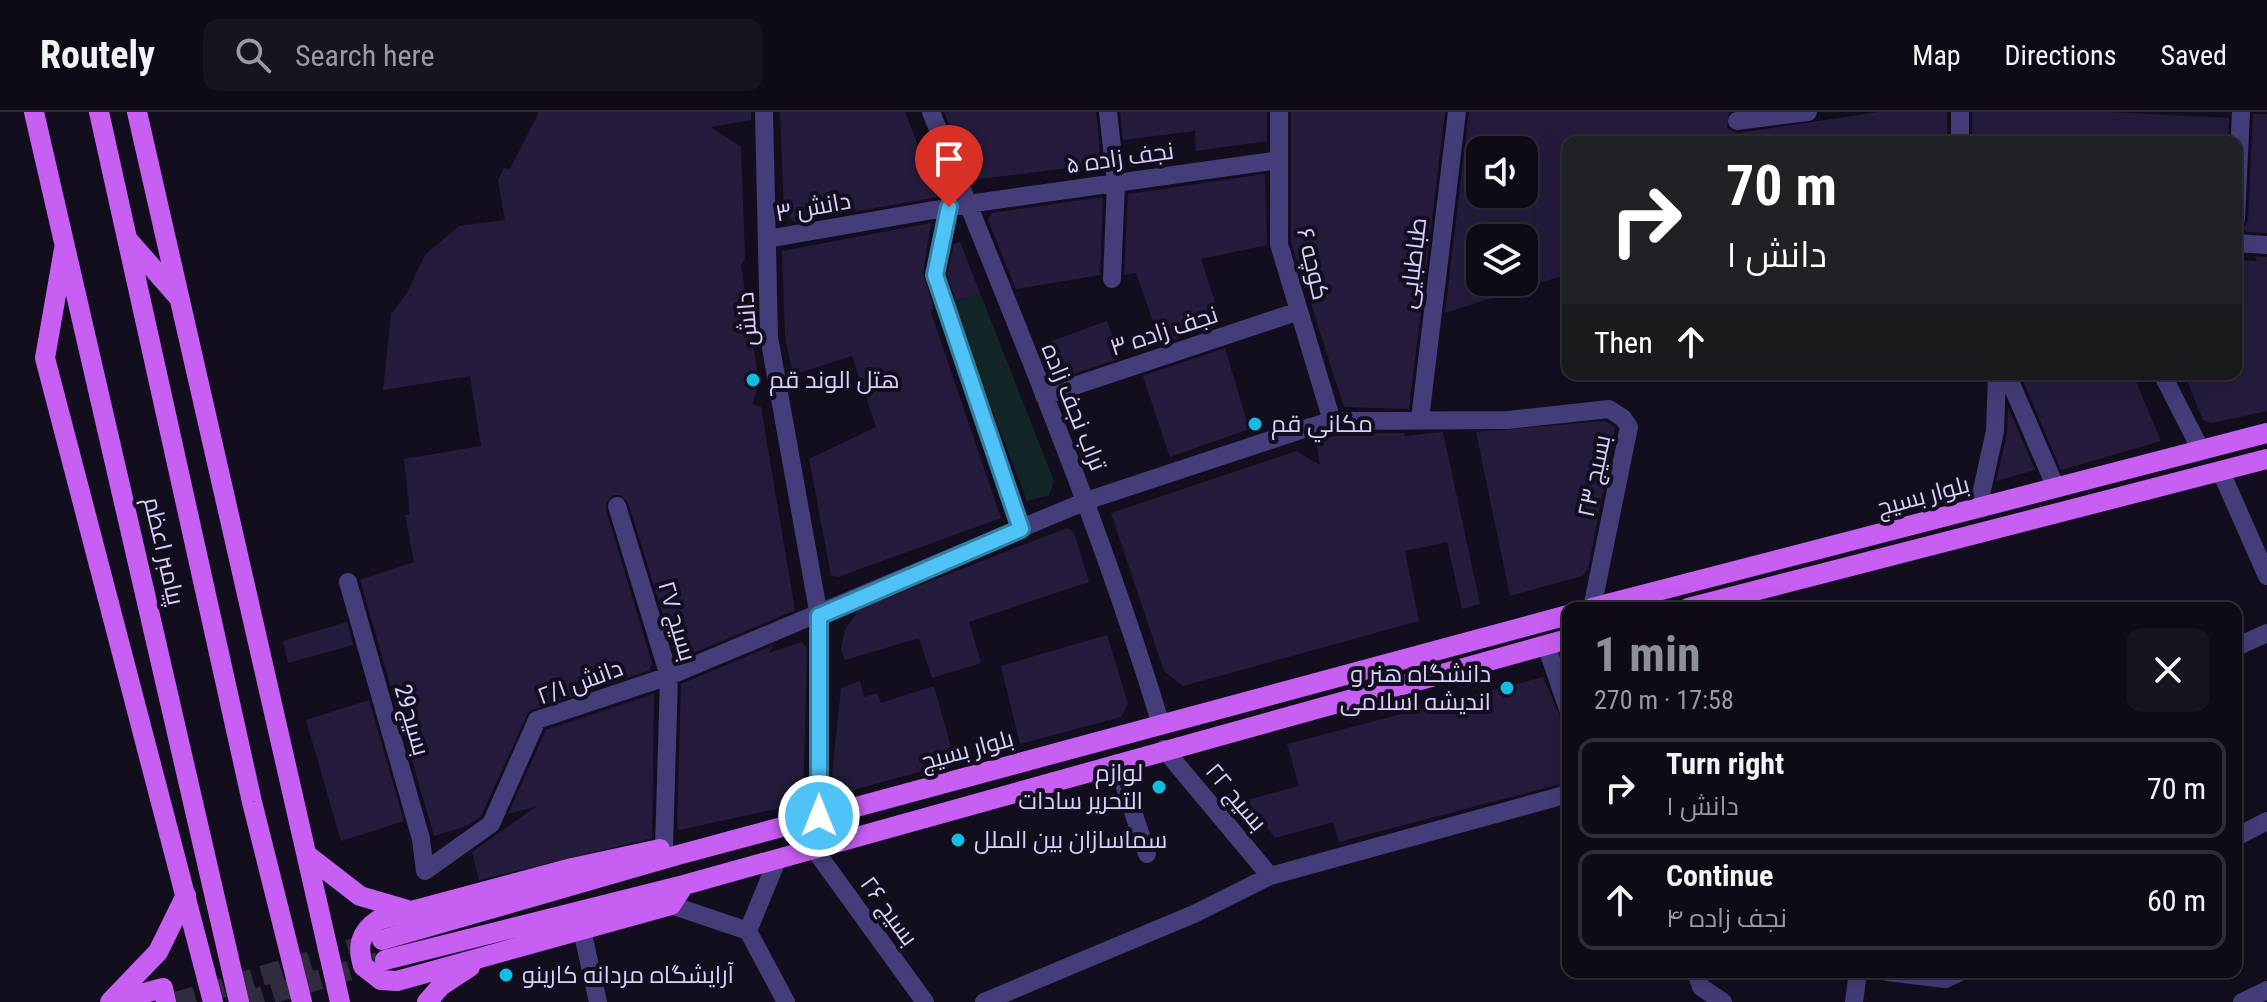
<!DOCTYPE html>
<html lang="en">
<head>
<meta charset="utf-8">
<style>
  body { margin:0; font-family:"Roboto Condensed",Cairo,sans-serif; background:#17131f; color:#f1f3f6; height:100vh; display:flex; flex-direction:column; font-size:30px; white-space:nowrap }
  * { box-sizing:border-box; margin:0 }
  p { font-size:26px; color:#9b9aa1 }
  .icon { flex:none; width:44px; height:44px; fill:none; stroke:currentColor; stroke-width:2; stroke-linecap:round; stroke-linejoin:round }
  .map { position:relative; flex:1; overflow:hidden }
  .drawer { position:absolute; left:1562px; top:490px; width:680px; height:376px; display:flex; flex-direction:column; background:#0e0a16; border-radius:16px; box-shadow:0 8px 32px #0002,0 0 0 2px #2e2b35 }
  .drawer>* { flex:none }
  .top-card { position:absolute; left:1562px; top:24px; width:680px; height:244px; border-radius:16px; box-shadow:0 8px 32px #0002,0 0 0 2px #2e2b35; background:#202124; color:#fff; overflow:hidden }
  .tools { position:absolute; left:1466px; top:24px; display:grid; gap:16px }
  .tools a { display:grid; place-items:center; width:72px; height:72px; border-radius:16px; background:#0e0a16; box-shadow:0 8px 32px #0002,0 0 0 2px #2e2b35; font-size:40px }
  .pin { position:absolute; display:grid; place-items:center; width:68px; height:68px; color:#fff; margin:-82px -34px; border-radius:50% 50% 50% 0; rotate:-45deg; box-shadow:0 0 8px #0007 }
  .pin .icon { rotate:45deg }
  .me { position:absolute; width:88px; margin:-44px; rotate:0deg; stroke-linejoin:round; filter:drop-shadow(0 0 6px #0008) }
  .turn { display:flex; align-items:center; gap:28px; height:168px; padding:0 32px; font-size:36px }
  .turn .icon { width:104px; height:104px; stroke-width:2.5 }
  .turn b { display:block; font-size:56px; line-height:68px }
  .then { display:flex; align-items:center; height:76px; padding:0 32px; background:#0003; gap:16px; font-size:30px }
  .round { display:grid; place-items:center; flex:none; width:84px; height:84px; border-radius:16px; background:#17131f }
  .head { display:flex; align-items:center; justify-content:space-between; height:136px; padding:0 32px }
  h1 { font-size:48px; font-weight:700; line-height:60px; color:#8c9099 }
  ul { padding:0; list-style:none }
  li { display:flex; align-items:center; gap:24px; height:100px; margin:0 16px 12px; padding:0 16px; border:4px solid #2e2b35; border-radius:16px }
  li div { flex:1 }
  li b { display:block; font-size:30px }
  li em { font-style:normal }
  header { display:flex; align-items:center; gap:48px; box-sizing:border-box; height:112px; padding:0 40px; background:#0e0a16; border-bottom:2px solid #2e2b35 }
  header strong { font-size:38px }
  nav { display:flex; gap:44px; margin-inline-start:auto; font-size:28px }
  .search { width:560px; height:72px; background:#17131f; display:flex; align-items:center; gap:20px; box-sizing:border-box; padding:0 28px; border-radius:16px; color:#9b9aa1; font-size:30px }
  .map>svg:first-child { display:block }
  .green { fill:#122627 }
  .building { fill:#251c3d; fill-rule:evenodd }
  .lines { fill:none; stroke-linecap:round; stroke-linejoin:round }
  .major-tunnel { stroke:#302b3f; stroke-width:20; stroke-dasharray:20 10; stroke-linecap:butt }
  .minor { stroke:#443d79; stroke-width:18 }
  .major { stroke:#c75ff2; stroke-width:20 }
  .route-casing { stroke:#337fa1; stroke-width:20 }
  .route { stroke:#4fc3f7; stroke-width:14 }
  .poi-dot { fill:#13bce3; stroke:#120e1e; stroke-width:3 }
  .labels { text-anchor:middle; stroke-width:8; stroke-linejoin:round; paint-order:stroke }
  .street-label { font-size:24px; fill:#d8cffb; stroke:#120e1e }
  .poi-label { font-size:24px; fill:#d8cffb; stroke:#120e1e; text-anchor:start }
</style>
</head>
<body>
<header>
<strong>Routely</strong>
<div class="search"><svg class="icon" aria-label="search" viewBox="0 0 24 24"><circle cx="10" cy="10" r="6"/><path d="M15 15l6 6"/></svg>Search here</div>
<nav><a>Map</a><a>Directions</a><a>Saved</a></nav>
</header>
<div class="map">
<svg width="2267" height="890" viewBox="0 0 2267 890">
  <rect width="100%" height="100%" fill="#120e1e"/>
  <!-- green -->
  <path class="green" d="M 980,181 L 1054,369 L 1049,383 L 1027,389 L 951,191 Z"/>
  <!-- building -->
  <path class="building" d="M 539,0 L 751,0 L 751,8 L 711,15 L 741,35 L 745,146 L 741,153 L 759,271 L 752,292 L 761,295 L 795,498 L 677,548 L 628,390 L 620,383 L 613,383 L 606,391 L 606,398 L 652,551 L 650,558 L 529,599 L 481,704 L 467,714 L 434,724 L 360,468 L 414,450 L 405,403 L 410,403 L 404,347 L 481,334 L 470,264 L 383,278 L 391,202 L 407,181 L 425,143 L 459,114 L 505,108 L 498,68 L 504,56 L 510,57 Z
    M 780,0 L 905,0 L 938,85 L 794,110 L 784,100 Z
    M 944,0 L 1096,0 L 1101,52 L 971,68 Z
    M 1120,0 L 1267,0 L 1267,29 L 1196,39 L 1195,19 L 1123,28 Z
    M 1291,0 L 1445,0 L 1409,297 L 1344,295 L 1291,130 Z
    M 1469,0 L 1729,0 L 1727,16 L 1738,21 L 1879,0 L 1947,0 L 1948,30 L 1568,30 L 1568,162 L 1445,201 ZM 1480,38 L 1524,38 L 1524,82 L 1480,82 ZM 1480,126 L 1524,126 L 1524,170 L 1480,170 Z
    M 1972,0 L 2107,0 L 2229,6 L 2228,30 L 1972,30 Z
    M 2253,2 L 2267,2 L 2267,121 L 2246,120 L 2244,116 L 2248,108 Z
    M 1265,62 L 1267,133 L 1201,147 L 1222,212 L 1161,232 L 1136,161 L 1124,163 L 1128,82 Z
    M 1103,85 L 1100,163 L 1016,177 L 988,108 L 992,101 Z
    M 931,111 L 923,161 L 934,197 L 930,198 L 1001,406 L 838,465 L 831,463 L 809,347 L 876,315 L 852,244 L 793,263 L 785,224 L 782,139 Z
    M 960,130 L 980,181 L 956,189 L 947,162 L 954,132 Z
    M 2255,144 L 2267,145 L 2267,299 L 2212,311 L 2203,308 L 2184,262 L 2236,262 L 2236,148 L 2257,149 Z
    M 1107,209 L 1121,246 L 1052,269 L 1038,234 Z
    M 1225,236 L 1249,317 L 1170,345 L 1143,264 Z
    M 2020,262 L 2133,262 L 2161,329 L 2061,358 Z
    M 2008,295 L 2035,358 L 1996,369 L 2007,322 Z
    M 1606,309 L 1615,316 L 1588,457 L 1582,464 L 1510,484 L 1476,320 Z
    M 1443,320 L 1480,492 L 1462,497 L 1447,430 L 1405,439 L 1419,509 L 1183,574 L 1164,559 L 1111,401 L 1296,339 L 1320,353 L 1316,328 L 1351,321 L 1405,321 L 1404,324 Z
    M 1067,416 L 1074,420 L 1089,470 L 969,510 L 981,551 L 932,566 L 919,526 L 845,548 L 841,537 L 845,518 L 859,497 Z
    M 347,510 L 353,533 L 288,551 L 283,529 Z
    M 1107,523 L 1128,592 L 1121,605 L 1020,632 L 1001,554 Z
    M 802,530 L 807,536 L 803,691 L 680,718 L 677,715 L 681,572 L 774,533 L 769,541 Z
    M 1543,565 L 1561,606 L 1568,635 L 1568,670 L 1339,730 L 1333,710 L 1275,726 L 1247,688 L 1299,674 L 1287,632 Z
    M 860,569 L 864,585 L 877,581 L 881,591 L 934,574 L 955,650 L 839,682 L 832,662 L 841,576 Z
    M 654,582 L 652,726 L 479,768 L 472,740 L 537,694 L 508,702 L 546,618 Z
    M 369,588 L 404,709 L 341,729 L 306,608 Z"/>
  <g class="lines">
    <!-- major-tunnel -->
    <path class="major-tunnel" d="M 176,890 L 374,830
      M 244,890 L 378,850"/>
    <!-- minor -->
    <path class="minor" d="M 764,0 L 769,225 L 819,504 L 819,704
      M 931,0 C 1012,203 1098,404 1161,613
      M 1108,0 L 1116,71 L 1112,167
      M 1279,0 L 1279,132 L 1332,309
      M 1960,0 L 1960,30
      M 1737,9 L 1808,0
      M 949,95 L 935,163 L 1021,417
      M 2236,107 L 2241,0
      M 767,127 L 968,92 L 1279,48
      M 2236,131 L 2267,133
      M 2162,262 L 2201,338
      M 1997,270 L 2009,267 L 2056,376
      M 1044,284 L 1299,199
      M 1420,307 L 1457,0
      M 2221,360 L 2267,464
      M 617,394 L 669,564 L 664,736
      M 1978,396 L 1995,319 L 1997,262
      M 348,470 L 421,727 L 425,759 L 491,712 L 537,608 L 669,564 L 1086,389 L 1304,317 L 1332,309 L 1508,308 L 1609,297 L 1623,306 L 1629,315 L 1592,496
      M 1546,533 L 1568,597
      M 2236,535 L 2267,521
      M 1164,637 L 1270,764
      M 1117,651 L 1147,742
      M 2236,725 L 2267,709
      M 814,737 L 925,890
      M 671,793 L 748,819
      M 582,818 L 598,890
      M 748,819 L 786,890
      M 748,819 L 778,746
      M 1696,860 L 1701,875 L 1723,890
      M 1887,860 L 1945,867 L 1960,860
      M 984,890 L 1194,802 L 1270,764 L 1568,682
      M 1854,890 L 1858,860
      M 2242,890 L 2267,878"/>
    <!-- major -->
    <path class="major" d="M 34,0 L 239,890
      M 99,0 L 252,690 L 302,890
      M 137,0 L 340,890
      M 129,129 L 179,186
      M 64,137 L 45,246 L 213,890
      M 1592,496 L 2267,321
      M 1688,496 L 2267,347
      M 660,737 L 572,756 L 378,808 C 360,820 357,834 363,854 L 381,868 L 397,869 L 671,793 L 684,773
      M 307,743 L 360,784 L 408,798
      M 382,828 L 678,743 L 1568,503
      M 385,848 L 684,773 L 1568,527
      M 115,889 L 163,876 L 166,890
      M 110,890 L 158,840 L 186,783
      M 427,890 L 441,874 L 470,855"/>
  </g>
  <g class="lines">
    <!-- route casing -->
    <g class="route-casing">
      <path id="route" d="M 819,704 L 819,504 L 1021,417 L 935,163 L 949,95"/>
    </g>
    <!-- route -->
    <use href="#route" class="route"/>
  </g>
  <!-- markers -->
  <g class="poi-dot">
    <circle cx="753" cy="268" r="8"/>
    <circle cx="1255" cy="312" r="8"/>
    <circle cx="1507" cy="576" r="8"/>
    <circle cx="1159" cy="675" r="8"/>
    <circle cx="958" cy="728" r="8"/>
    <circle cx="506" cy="863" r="8"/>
  </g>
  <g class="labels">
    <!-- street labels -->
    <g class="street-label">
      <text transform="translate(1120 46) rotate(-8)" y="8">نجف زاده ۵</text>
      <text transform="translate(813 95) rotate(-10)" y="8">دانش ۳</text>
      <text transform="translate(1413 151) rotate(-83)" y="8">طباطبایی</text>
      <text transform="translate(1313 152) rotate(77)" y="8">کوچه ۶</text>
      <text transform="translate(747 207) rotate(-94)" y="8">دانش</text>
      <text transform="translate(1164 219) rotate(-18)" y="8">نجف زاده ۳</text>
      <text transform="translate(1074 295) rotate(68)" y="8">تراب نجف زاده</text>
      <text transform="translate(1594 364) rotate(-78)" y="8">بسیج ۲۳</text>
      <text transform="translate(1923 384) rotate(-15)" y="8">بلوار بسیج</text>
      <text transform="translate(164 439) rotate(77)" y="8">پیامبر اعظم</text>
      <text transform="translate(677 509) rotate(74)" y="8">بسیج ۲۷</text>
      <text transform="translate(580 570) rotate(-20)" y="8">دانش ۲/۱</text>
      <text transform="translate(412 608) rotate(74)" y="8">بسیج29</text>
      <text transform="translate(967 638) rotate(-15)" y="8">بلوار بسیج</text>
      <text transform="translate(1236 685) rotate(50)" y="8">بسیج ۲۲</text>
      <text transform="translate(889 799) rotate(54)" y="8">بسیج ۲۶</text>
    </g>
    <!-- poi labels -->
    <g class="poi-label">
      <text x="769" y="276">هتل الوند قم</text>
      <text x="1271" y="320">مكاني قم</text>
      <text x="1491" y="570" text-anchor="end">دانشگاه هنر و<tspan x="1491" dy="28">اندیشه اسلامی</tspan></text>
      <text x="1143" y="669" text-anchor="end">لوازم<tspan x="1143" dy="28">التحریر سادات</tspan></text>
      <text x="974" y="736">سماسازان بین الملل</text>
      <text x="522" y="871">آرایشگاه مردانه کارینو</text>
    </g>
  </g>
</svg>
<div class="tools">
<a><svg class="icon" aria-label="sound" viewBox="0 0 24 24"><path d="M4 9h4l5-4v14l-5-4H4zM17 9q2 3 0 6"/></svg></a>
<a><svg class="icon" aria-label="layers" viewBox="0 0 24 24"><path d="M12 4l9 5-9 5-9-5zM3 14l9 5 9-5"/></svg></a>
</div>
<div class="pin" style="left:949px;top:95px;background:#d93025"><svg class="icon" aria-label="arrive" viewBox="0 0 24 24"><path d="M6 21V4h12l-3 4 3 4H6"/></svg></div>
<svg class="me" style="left:819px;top:704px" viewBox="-20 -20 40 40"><circle r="17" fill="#4fc3f7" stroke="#fff" stroke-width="3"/><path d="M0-11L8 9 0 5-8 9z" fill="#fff"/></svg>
<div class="top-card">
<div class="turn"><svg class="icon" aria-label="right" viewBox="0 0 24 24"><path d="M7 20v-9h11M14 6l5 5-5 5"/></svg><div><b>70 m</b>دانش ۱</div></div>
<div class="then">Then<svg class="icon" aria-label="ahead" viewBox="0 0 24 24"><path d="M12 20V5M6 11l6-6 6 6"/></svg></div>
</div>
<section class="drawer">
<div class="head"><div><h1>1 min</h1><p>270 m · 17:58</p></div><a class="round"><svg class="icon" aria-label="close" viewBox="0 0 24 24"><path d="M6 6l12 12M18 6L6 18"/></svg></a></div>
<ul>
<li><svg class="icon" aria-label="right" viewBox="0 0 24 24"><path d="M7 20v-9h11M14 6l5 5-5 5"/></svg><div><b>Turn right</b><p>دانش ۱</p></div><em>70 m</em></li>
<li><svg class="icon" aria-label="ahead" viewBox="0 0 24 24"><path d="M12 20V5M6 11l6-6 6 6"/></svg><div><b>Continue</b><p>نجف زاده ۴</p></div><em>60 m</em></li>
</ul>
</section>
</div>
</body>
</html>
